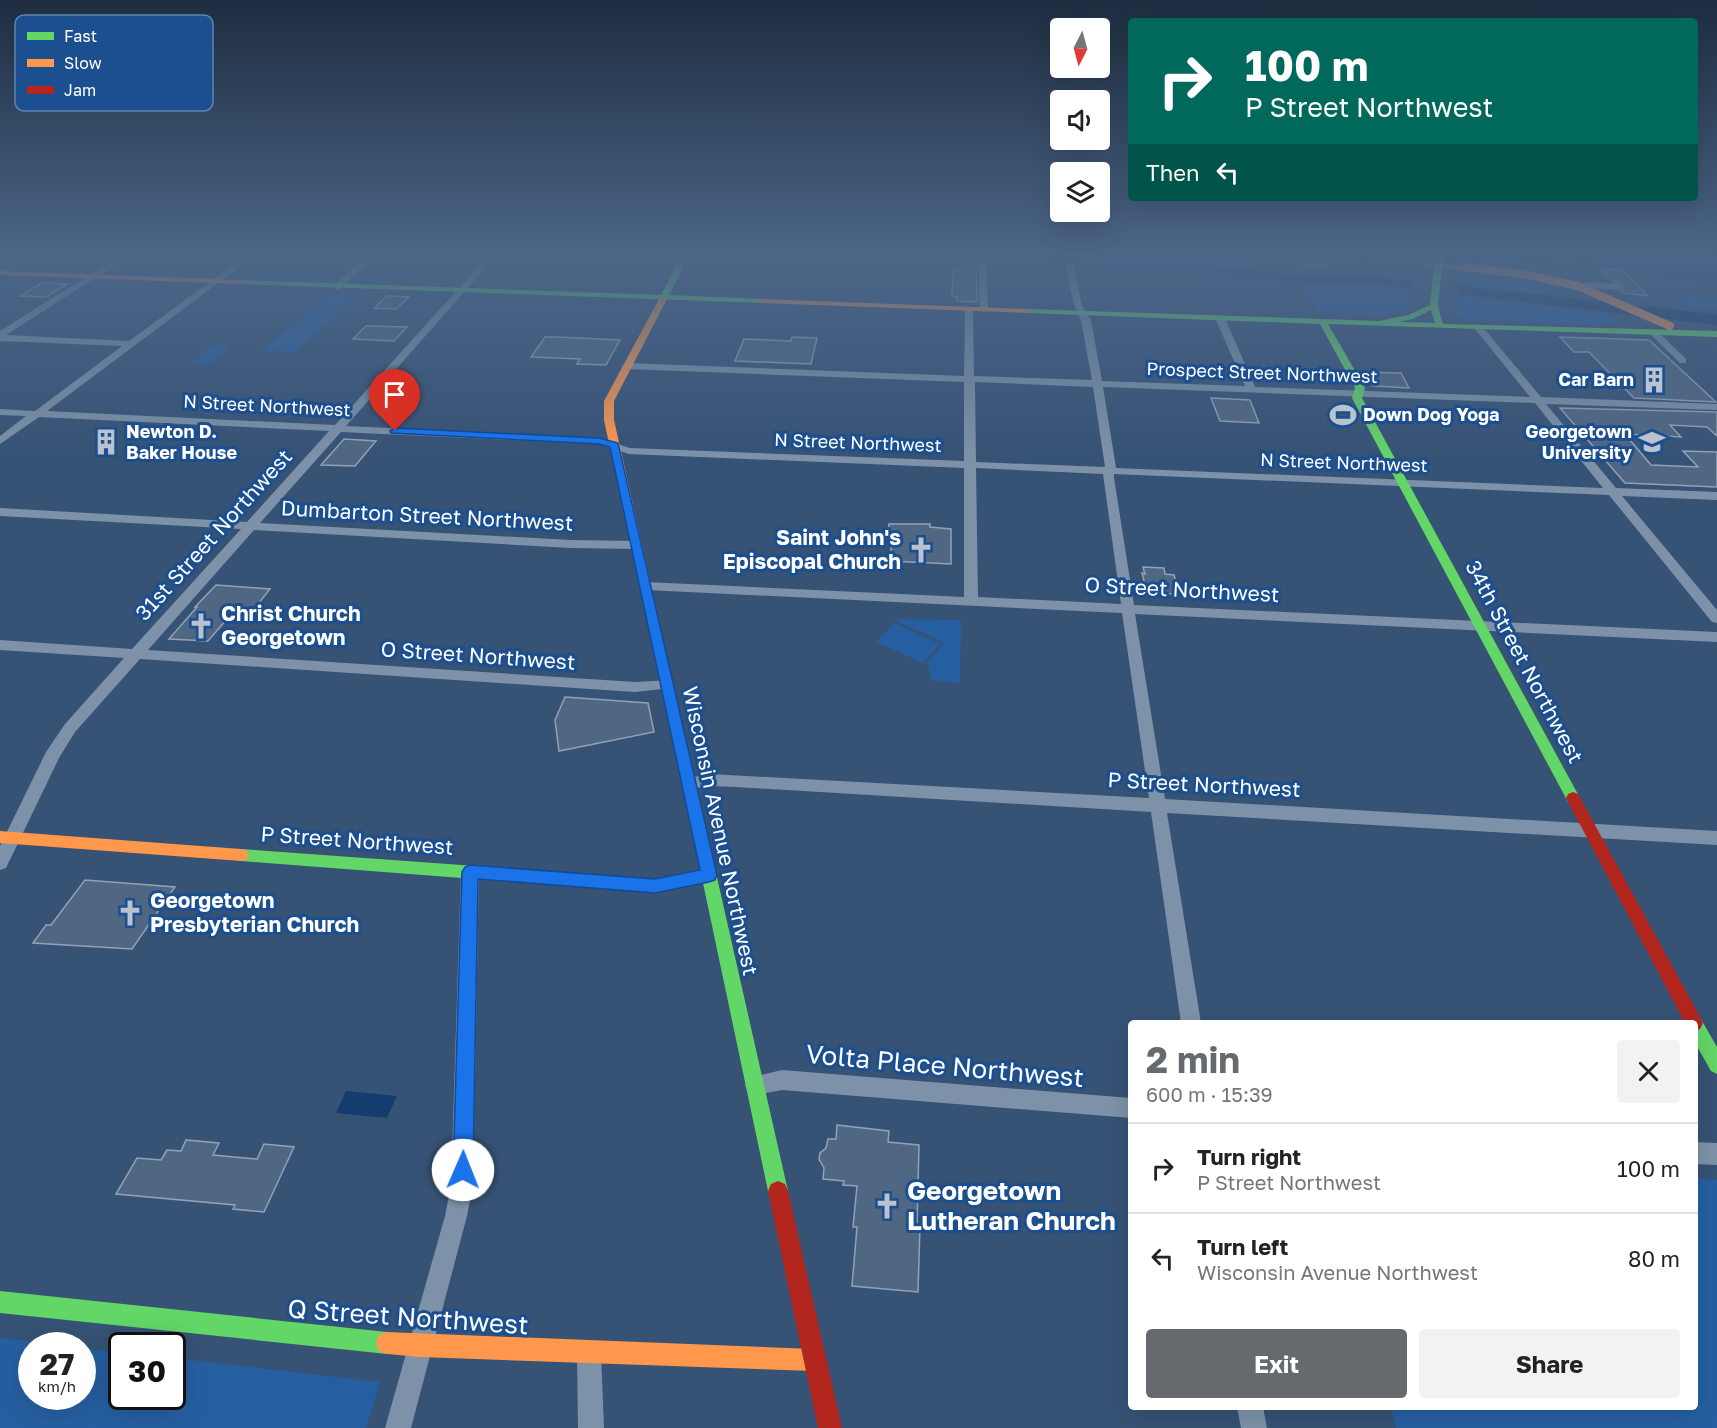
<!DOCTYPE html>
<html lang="en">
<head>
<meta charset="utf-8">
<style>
  body { margin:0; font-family:"Golos Text",sans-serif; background:#f2f2f2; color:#222; height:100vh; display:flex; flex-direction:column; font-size:22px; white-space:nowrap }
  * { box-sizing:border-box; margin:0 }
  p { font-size:20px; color:#767676 }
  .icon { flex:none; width:33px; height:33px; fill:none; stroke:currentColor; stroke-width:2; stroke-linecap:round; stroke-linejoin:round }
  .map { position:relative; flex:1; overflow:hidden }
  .sheet { position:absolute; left:1128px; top:1020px; width:570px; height:390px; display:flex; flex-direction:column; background:#fff; border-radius:6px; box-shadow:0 6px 24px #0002 }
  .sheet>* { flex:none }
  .guide { position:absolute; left:1128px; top:18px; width:570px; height:183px; border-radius:6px; box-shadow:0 6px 24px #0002; background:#00695c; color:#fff; overflow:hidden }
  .needle { width:39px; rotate:186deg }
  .tools { position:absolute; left:1050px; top:18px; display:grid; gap:12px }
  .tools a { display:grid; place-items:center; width:60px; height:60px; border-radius:6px; background:#fff; box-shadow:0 6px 24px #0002; font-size:30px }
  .speed { position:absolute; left:18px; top:1332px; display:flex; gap:12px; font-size:30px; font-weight:700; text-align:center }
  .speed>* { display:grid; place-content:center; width:78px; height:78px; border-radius:50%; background:#fff; box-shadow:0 6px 24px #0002; line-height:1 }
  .speed small { font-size:15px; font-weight:400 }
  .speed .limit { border:3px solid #111; border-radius:9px; background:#fff; color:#111 }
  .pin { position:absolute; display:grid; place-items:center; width:51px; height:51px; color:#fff; margin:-62px -26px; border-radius:50% 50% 50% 0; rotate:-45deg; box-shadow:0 0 6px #0007 }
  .pin .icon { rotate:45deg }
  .me { position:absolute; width:66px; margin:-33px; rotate:1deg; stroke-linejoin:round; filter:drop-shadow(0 0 4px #0008) }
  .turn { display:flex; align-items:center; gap:21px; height:126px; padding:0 18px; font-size:27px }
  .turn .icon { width:78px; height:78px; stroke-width:2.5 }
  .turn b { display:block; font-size:42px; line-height:51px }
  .then { display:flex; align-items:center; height:57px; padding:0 18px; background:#0003; gap:12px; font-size:22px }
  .round { display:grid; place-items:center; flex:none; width:63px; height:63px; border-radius:6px; background:#f2f2f2 }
  .overview { display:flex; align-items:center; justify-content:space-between; height:102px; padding:0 18px }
  h1 { font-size:36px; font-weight:700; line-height:45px; color:#666a6f }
  .primary-button { display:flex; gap:12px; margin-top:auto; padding:12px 18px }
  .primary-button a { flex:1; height:69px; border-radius:6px; background:#666a6f; color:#fff; font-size:24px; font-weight:700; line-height:69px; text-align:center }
  .primary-button a+a { background:#f2f2f2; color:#222 }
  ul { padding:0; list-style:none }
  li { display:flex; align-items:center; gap:18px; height:90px; padding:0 18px; border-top:2px solid #e0e0e0 }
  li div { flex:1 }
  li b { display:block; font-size:22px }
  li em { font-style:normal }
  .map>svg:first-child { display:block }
  .green { fill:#265fa1 }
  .water { fill:#153c6e }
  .pier { fill:#365274 }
  .building { fill:#506783; stroke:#92a2b6; stroke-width:1.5 }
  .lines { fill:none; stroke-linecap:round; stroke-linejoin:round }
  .street { fill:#7d92a8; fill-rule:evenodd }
  .fast { fill:#63d668; fill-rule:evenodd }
  .slow { fill:#ff974d; fill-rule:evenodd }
  .jam { fill:#b3261e; fill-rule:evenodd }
  .fast-bridge { stroke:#63d668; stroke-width:8 }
  .slow-bridge { stroke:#ff974d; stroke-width:8 }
  .route { fill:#1a73e8; stroke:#114b97; stroke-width:1.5 }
  .labels { text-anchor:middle; stroke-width:6; stroke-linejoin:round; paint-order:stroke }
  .far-street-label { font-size:18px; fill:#fff; stroke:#1b4f8f }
  .far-poi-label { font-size:18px; font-weight:bold; fill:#fff; stroke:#1b4f8f; text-anchor:end }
  .street-label { font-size:21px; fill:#fff; stroke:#1b4f8f }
  .poi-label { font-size:21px; font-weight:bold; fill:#fff; stroke:#1b4f8f; text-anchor:start }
  .near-street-label { font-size:26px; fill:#fff; stroke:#1b4f8f }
  .near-poi-label { font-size:26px; font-weight:bold; fill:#fff; stroke:#1b4f8f; text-anchor:start }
  .key { fill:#1b4f8f; stroke:#5f84b1; stroke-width:1.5 }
  .key-label { font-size:16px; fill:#fff }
</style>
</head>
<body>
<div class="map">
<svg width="1717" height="1428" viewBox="0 0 1717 1428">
  <rect width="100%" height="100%" fill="#365274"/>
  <!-- green -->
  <path class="green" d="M 1460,275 L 1538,285 L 1579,297 L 1460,284 Z
    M 1331,284 L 1413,290 L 1408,310 C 1379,321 1347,311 1317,312 L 1303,286 L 1327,287 Z
    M 328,294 L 358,295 L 295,352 L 262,351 Z
    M 1679,295 L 1717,300 L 1717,310 L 1688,307 Z
    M 1459,296 L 1596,313 L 1615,317 L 1614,323 L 1605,325 L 1473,320 L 1459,316 L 1456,307 Z
    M 213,345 L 231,346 L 208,365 L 189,364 Z
    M 893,619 L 961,620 L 960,683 L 932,681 L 927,663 L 944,643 Z
    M 894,623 L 940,644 L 923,663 L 876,642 Z
    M 1695,1178 L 1717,1180 L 1717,1428 L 1396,1428 L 1391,1407 L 1695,1407 Z
    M 0,1338 L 61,1345 L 32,1346 L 32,1396 L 82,1396 L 83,1348 L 121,1353 L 122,1396 L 172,1396 L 173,1358 L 380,1382 L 366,1428 L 0,1428 Z"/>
  <!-- water -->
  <path class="water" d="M 1041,257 L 1129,257 L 1283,273 L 1377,277 L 1717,314 L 1717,325 L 1378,284 L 1293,281 Z
    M 1516,257 L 1717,257 L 1717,282 Z
    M 346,1091 L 397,1096 L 387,1118 L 336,1113 Z"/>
  <!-- pier -->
  <path class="pier" d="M 1556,257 L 1571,257 L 1667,273 L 1602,265 L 1602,269 L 1565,263 L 1565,259 Z
    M 1414,278 L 1460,283 L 1459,296 L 1411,291 Z"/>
  <!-- building -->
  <path class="building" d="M 959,266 L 976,267 L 977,302 L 957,301 L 957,297 L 952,296 L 953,269 L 959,269 Z
    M 1600,268 L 1623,270 L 1648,296 L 1623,293 L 1621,291 L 1623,285 L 1612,281 Z
    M 42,283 L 67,284 L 46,297 L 20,296 Z
    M 387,296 L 394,296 L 409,297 L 396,309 L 374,308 Z
    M 366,326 L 407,327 L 394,341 L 353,339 Z
    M 545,337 L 557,337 L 620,340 L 606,365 L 577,364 L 580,359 L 531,357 Z
    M 792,337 L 817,338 L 811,364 L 735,361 L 744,339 L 791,341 Z
    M 1560,337 L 1649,340 L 1716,402 L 1634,398 L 1589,352 L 1574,352 Z
    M 1364,372 L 1401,373 L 1409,388 L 1373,386 Z
    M 1211,398 L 1250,400 L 1259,423 L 1220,421 Z
    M 1560,408 L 1717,412 L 1717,436 L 1707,427 L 1670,425 L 1681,437 L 1625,434 L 1651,465 L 1698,467 L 1683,451 L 1717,452 L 1717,487 L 1625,483 Z
    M 344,439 L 376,441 L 355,466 L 321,465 Z
    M 889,524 L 930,524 L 930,527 L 951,529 L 951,564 L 890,561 L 892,538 L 887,538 Z
    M 1143,567 L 1164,568 L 1165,574 L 1174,575 L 1179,594 L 1147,593 L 1142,573 L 1145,574 Z
    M 216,585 L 270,589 L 251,613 L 233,612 L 208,641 L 169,639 L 197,607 L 195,607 Z
    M 565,697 L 648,703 L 654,732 L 559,751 L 555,720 Z
    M 85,880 L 124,883 L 175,887 L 132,949 L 33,943 L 46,925 L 51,925 Z
    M 837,1125 L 889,1131 L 888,1142 L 919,1145 L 917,1226 L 920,1226 L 918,1292 L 852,1286 L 857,1227 L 853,1227 L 857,1186 L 843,1185 L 844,1181 L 823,1179 L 824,1168 L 819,1159 L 820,1153 L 826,1148 L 828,1139 L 836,1139 Z
    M 186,1140 L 219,1143 L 213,1155 L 257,1159 L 264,1144 L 294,1147 L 264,1212 L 233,1209 L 235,1205 L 116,1194 L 137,1158 L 161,1160 L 167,1150 L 181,1151 Z"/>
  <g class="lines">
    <!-- street -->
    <path class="street" d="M 118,257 L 128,257 L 6,335 L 129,341 L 244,257 L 253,257 L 47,411 L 335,425 L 487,257 L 495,257 L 346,426 L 599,438 L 630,448 L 964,461 L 964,382 L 627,369 L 622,366 L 627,363 L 964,376 L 965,310 L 969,307 L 973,310 L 974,376 L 1092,380 L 1081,320 L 1074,305 L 1066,267 L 1070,265 L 1074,267 L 1082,305 L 1091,320 L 1102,381 L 1245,386 L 1215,318 L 1220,315 L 1225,318 L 1255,387 L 1530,397 L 1475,329 L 1473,327 L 1478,324 L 1481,325 L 1541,397 L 1717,404 L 1717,410 L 1546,404 L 1616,488 L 1717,492 L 1717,500 L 1622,496 L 1717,610 L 1717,623 L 1712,622 L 1609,495 L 1114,474 L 1114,478 L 1134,605 L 1717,632 L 1717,642 L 1135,614 L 1165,799 L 1717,831 L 1717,845 L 1167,813 L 1201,1023 L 1181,1023 L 1151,812 L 736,787 L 710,786 L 689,789 L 683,787 L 681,783 L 683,779 L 710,774 L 1149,798 L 1122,613 L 646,590 L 639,586 L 646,582 L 964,597 L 964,468 L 629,454 L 598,444 L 341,432 L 260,523 L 571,540 L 636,541 L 642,545 L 636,549 L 571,548 L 254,530 L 148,650 L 635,682 L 672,680 L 674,684 L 672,688 L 635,692 L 140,659 L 75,732 L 59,758 L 6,868 L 0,870 L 0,846 L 46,752 L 65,724 L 124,658 L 0,650 L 0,640 L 132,649 L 241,529 L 0,516 L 0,508 L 247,522 L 329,431 L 39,417 L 0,444 L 0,436 L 26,416 L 0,415 L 0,409 L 35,411 L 122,346 L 0,341 L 0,331 ZM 975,382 L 1093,387 L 1105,467 L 976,462 ZM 1103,387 L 1535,403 L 1603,488 L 1116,468 ZM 976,468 L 1103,474 L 1121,604 L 978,597 Z
      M 365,257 L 374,257 L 340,289 L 334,289 L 334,285 Z
      M 1285,257 L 1294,257 L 1297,260 L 1327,266 C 1317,272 1293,265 1285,257 Z
      M 982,258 L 986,260 L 988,310 L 984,313 L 980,310 L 978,260 Z
      M 1404,258 L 1472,267 L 1476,270 L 1472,273 L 1401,262 L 1401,258 Z
      M 1585,282 L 1618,284 L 1622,287 L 1618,290 L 1582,287 L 1581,285 Z
      M 1650,330 L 1656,330 L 1686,359 L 1686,363 L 1680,363 L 1650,334 Z
      M 470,865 L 476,867 L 479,872 L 473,1185 L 467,1216 L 411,1428 L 385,1428 L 445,1216 L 451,1185 L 461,872 L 464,867 Z
      M 782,1070 L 1131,1098 L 1131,1118 L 782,1090 L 755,1095 L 748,1092 L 745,1085 L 748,1078 Z
      M 1695,1142 L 1717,1143 L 1717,1165 L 1695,1164 Z
      M 589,1340 L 598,1343 L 601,1352 L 604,1428 L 578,1428 L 577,1352 L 580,1343 Z
      M 1237,1407 L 1263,1407 L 1267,1428 L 1241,1428 Z"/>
    <!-- fast -->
    <path class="fast" d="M 681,257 L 689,257 L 669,295 L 762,299 L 766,301 L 762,303 L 243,284 L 239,282 L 243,280 L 661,295 Z
      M 1437,274 L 1441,276 L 1438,306 L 1443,324 L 1717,331 L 1717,337 L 1328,324 L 1365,388 L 1362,398 L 1580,798 L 1578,802 L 1573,804 L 1568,802 L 1352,398 L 1355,388 L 1320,324 L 1028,313 L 1024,311 L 1028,309 L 1379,321 L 1408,315 L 1430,305 L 1433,276 ZM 1431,310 L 1435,323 L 1398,322 L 1413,319 Z
      M 657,635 L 663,639 L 788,1191 L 785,1198 L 778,1201 L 771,1198 L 768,1191 L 703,883 L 655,893 L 241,861 L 236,860 L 233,855 L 236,850 L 241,849 L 655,879 L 700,870 L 651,639 Z
      M 1695,1017 L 1701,1019 L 1717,1047 L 1717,1074 L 1711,1071 L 1695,1043 L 1695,1023 L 1687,1023 L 1689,1019 Z
      M 0,1291 L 387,1332 L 395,1335 L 398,1343 L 395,1351 L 387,1354 L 0,1313 Z"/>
    <!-- slow -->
    <path class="slow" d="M 0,271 L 243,280 L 247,282 L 243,284 L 0,275 Z
      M 663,297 L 667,299 L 614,401 L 614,420 L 663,639 L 657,643 L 651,639 L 604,420 L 604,401 L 659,299 Z
      M 759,299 L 1028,309 L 1032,311 L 1028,313 L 762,303 L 759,303 Z
      M 0,831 L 241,849 L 246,850 L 249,855 L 246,860 L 241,861 L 0,843 Z
      M 387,1332 L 814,1349 L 822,1352 L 825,1360 L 822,1368 L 814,1371 L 420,1357 L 387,1354 L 379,1351 L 376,1343 L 379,1335 Z"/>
    <!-- jam -->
    <path class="jam" d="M 1363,257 L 1385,257 L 1420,263 L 1416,265 Z
      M 1573,792 L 1578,794 L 1700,1017 L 1703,1023 L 1700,1029 L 1695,1031 L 1695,1023 L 1685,1023 L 1566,798 L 1568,794 Z
      M 778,1181 L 785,1184 L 788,1191 L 842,1428 L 818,1428 L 768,1191 L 771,1184 Z"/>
    <!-- fast-bridge -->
    <path class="fast-bridge" d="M 1437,276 L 1440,257"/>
    <!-- slow-bridge -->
    <path class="slow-bridge" d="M 1461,266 L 1528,275 L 1578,286 L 1670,326"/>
  </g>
  <!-- sky -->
  <linearGradient id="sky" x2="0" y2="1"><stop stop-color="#1e2d40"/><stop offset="0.56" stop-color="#4c6688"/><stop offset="1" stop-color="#4c6688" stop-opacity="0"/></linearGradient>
  <rect width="1717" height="457" fill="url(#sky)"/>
  <!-- route -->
  <path class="route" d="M 395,428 L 599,438 L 618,443 L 717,875 L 715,880 L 709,882 L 655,893 L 478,879 L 473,1170 L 470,1177 L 463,1180 L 456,1177 L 453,1170 L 462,872 L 465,867 L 470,865 L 655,879 L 700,870 L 610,447 L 599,444 L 391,433 L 390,431 Z"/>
  <!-- icons -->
  <defs>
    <g id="building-bare" transform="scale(2.07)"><path d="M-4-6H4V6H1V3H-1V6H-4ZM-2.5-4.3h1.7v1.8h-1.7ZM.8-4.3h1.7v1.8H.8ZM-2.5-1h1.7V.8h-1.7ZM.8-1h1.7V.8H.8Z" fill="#b9c2ce" stroke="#1b4f8f" stroke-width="2.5" paint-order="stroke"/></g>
    <g id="stadium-bare" transform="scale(2.07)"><path d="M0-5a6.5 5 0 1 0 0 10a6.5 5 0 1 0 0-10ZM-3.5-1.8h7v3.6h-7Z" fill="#b9c2ce" stroke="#1b4f8f" stroke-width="2.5" paint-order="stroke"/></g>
    <g id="university-bare" transform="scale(2.07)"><path d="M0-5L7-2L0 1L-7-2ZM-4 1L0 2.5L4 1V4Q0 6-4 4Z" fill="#b9c2ce" stroke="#1b4f8f" stroke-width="2.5" paint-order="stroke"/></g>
    <g id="church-bare" transform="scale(2.07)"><path d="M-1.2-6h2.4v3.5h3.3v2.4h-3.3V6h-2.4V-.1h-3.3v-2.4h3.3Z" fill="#b9c2ce" stroke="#1b4f8f" stroke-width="2.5" paint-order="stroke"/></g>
  </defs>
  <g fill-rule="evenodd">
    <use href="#building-bare" x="1654" y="380"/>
    <use href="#stadium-bare" x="1343" y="415"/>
    <use href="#building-bare" x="106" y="442"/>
    <use href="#university-bare" x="1652" y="442"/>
    <use href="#church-bare" x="921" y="550"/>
    <use href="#church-bare" x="201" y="626"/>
    <use href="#church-bare" x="130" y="913"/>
    <use href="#church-bare" x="887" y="1206"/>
  </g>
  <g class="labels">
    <!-- far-street labels -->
    <g class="far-street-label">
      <text transform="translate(1262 373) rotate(2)" y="6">Prospect Street Northwest</text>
      <text transform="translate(267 406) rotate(3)" y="6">N Street Northwest</text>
      <text transform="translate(858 443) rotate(2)" y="6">N Street Northwest</text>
      <text transform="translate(1344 463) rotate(2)" y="6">N Street Northwest</text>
    </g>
    <!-- far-poi labels -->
    <g class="far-poi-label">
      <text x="1634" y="386">Car Barn</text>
      <text x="1363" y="421" text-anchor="start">Down Dog Yoga</text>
      <text x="126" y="438" text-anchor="start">Newton D.<tspan x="126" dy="21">Baker House</tspan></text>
      <text x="1632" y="438">Georgetown<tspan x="1632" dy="21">University</tspan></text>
    </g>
    <!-- street labels -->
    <g class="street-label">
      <text transform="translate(427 516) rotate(3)" y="7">Dumbarton Street Northwest</text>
      <text transform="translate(214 535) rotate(-48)" y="7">31st Street Northwest</text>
      <text transform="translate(1182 590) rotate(3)" y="7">O Street Northwest</text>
      <text transform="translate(478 656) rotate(4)" y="7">O Street Northwest</text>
      <text transform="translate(1524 662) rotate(62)" y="7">34th Street Northwest</text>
      <text transform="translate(1204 785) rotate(3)" y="7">P Street Northwest</text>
      <text transform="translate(720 831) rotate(78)" y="7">Wisconsin Avenue Northwest</text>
      <text transform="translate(357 841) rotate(4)" y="7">P Street Northwest</text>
    </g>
    <!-- poi labels -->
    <g class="poi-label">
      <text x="901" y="545" text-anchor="end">Saint John's<tspan x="901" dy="24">Episcopal Church</tspan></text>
      <text x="221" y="621">Christ Church<tspan x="221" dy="24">Georgetown</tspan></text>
      <text x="150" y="908">Georgetown<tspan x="150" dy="24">Presbyterian Church</tspan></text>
    </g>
    <!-- near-street labels -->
    <g class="near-street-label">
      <text transform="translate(945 1066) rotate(5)" y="9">Volta Place Northwest</text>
      <text transform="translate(408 1317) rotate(4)" y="9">Q Street Northwest</text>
    </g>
    <!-- near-poi labels -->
    <g class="near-poi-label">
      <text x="907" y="1200">Georgetown<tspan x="907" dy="30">Lutheran Church</tspan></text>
    </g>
  </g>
  <!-- legend -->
  <rect x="15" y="15" width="198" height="96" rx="9" class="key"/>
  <rect x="27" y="32" width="27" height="8" fill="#63d668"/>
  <rect x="27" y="59" width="27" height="8" fill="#ff974d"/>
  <rect x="27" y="86" width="27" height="8" fill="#b3261e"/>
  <g class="key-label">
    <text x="64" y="42">Fast</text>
    <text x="64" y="69">Slow</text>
    <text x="64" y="96">Jam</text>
  </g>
</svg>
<div class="tools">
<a><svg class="needle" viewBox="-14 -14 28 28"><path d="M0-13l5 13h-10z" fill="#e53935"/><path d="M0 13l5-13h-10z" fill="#767676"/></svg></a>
<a><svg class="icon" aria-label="sound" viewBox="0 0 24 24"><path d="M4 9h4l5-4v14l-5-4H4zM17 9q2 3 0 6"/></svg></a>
<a><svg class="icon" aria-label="layers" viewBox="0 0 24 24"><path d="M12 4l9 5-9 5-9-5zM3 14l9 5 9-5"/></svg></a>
</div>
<div class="speed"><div>27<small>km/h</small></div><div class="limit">30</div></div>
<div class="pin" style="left:395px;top:431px;background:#d93025"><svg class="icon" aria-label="arrive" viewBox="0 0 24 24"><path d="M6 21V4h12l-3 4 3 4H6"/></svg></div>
<svg class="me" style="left:463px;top:1170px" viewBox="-20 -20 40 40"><circle r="19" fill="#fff"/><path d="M0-13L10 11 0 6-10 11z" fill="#1a73e8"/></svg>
<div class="guide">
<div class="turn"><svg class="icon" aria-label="right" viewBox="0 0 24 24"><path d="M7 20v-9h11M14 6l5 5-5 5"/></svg><div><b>100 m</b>P Street Northwest</div></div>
<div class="then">Then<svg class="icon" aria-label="left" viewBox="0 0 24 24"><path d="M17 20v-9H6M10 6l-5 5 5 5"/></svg></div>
</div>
<section class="sheet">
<div class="overview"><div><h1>2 min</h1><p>600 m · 15:39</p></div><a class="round"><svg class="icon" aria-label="close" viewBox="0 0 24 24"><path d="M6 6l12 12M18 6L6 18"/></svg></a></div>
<ul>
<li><svg class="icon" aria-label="right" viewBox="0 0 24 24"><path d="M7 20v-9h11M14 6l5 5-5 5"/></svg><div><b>Turn right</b><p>P Street Northwest</p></div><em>100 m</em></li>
<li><svg class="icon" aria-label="left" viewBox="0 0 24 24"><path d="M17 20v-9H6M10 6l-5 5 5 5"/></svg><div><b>Turn left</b><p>Wisconsin Avenue Northwest</p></div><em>80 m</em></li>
</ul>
<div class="primary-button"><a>Exit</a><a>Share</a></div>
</section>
</div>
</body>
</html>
